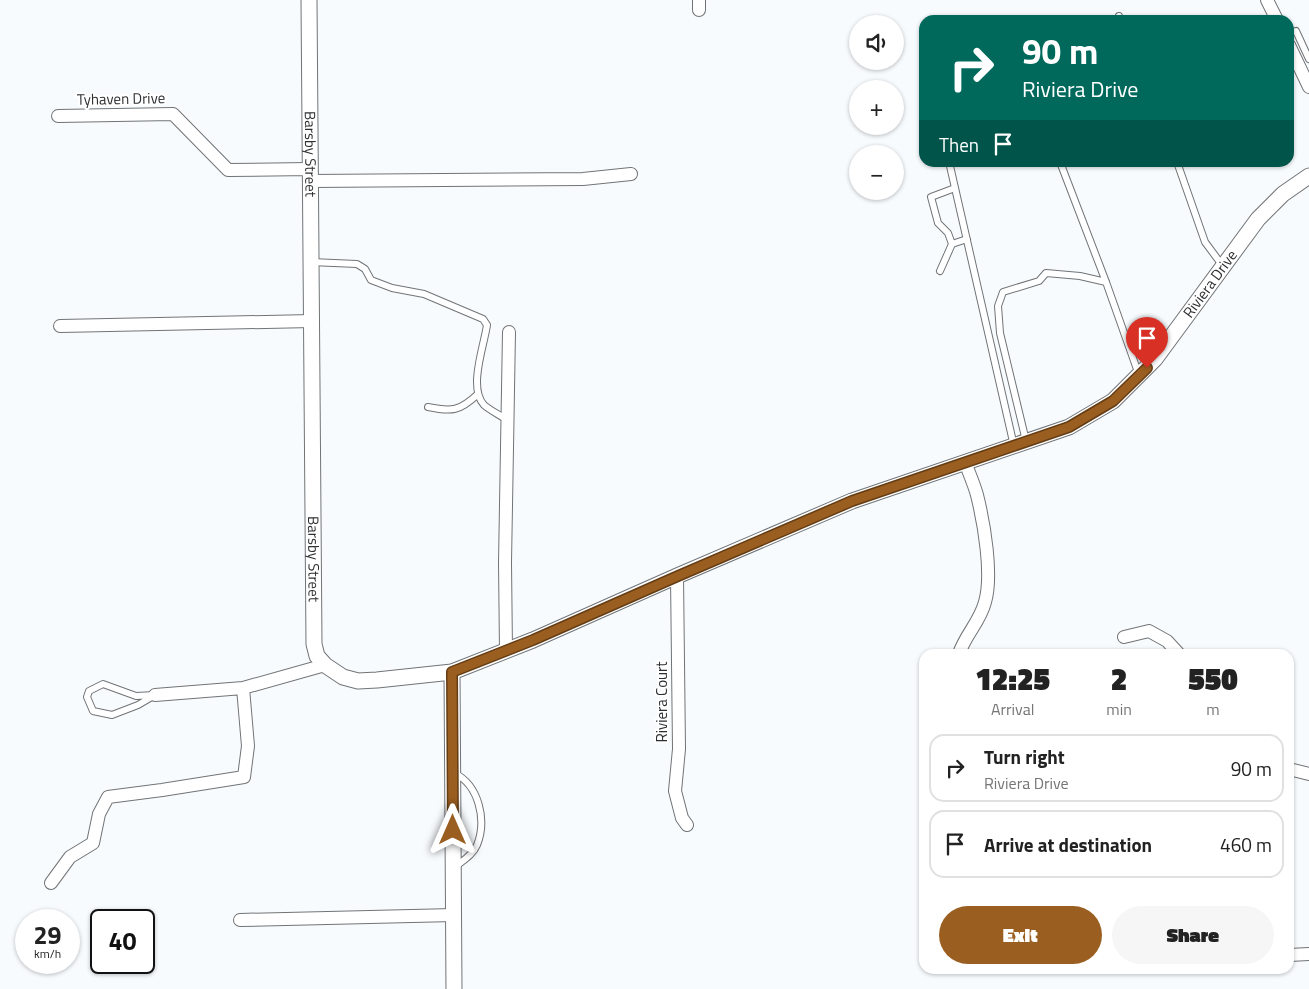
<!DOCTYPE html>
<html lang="en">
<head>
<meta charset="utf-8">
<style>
  body { margin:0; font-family:"Titillium Web",sans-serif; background:#f6f6f6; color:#222; height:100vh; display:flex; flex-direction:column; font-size:19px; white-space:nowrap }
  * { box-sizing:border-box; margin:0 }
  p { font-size:16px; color:#767676 }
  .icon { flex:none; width:28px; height:28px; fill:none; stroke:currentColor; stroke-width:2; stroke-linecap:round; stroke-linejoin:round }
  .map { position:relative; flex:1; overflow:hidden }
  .sheet { position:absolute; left:919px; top:649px; width:375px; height:325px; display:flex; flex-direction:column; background:#fff; border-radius:15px; box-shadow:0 1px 4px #0004 }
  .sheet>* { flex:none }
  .guide { position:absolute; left:919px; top:15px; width:375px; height:152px; border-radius:15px; box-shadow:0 1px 4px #0004; background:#00695c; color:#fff; overflow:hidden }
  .fabs { position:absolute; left:849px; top:15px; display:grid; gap:10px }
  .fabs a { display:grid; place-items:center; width:55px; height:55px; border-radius:50%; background:#fff; box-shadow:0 1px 4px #0004; font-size:25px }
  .speed { position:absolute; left:15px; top:909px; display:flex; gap:10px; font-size:25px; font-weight:700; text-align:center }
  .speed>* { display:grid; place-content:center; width:65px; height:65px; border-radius:50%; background:#fff; box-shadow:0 1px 4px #0004; line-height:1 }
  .speed small { font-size:12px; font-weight:400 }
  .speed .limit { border:2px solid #111; border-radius:8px; background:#fff; color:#111 }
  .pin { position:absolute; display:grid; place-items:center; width:42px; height:42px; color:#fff; margin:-51px -21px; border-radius:50% 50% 50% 0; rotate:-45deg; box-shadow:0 0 5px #0007 }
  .pin .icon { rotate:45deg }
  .me { position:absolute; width:55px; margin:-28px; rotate:0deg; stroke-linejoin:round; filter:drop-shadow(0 0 4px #0008) }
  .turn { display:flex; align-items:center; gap:18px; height:105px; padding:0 20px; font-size:22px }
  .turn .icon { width:65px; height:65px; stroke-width:2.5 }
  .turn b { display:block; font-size:35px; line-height:42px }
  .then { display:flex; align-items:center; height:48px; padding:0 20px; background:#0003; gap:10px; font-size:19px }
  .eta { display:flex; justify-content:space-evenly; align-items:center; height:85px; text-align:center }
  .eta b { font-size:30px; font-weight:800; line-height:35px }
  .primary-button { display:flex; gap:10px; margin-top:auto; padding:10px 20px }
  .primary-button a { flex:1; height:58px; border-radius:30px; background:#9a5e20; color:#fff; font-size:20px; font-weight:800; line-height:58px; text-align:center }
  .primary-button a+a { background:#f6f6f6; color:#222 }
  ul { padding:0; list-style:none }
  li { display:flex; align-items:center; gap:15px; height:68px; margin:0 10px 8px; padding:0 10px; border:2px solid #e0e0e0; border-radius:15px }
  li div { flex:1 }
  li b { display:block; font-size:19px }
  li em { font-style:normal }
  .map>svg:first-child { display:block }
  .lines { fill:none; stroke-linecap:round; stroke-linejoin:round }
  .service-casing { stroke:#717476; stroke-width:8 }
  .minor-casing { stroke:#717476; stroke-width:14 }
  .tertiary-casing { stroke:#717476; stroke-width:17 }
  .service { stroke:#fff; stroke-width:6 }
  .minor { stroke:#fff; stroke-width:12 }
  .tertiary { stroke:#fff; stroke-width:15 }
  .route-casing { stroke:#643d15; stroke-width:12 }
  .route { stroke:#9a5e20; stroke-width:9 }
  .labels { text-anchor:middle; stroke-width:4; stroke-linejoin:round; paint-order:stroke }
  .street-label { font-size:15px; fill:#2d2e30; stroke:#fff }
</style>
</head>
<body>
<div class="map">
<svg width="1309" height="989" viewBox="0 0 1309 989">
  <rect width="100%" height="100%" fill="#f8fbfe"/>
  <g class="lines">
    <!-- service casing -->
    <g class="service-casing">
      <path id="service" d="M 1119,16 L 1120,20
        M 1296,31 L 1309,59
        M 1060,162 L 1106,282 L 1139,375
        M 1177,162 L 1205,242 L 1222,265
        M 950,166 L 1014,446
        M 952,244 L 967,239
        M 311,262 L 357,264 L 365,269 L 371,280 L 392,288 L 424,294 L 483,319 L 487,325 C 484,346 468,388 484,405 C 491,411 500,415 507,420
        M 940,271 L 952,244 L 948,233 L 938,223 L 931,197 L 955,188
        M 428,407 C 452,412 460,411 478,394
        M 1026,441 L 1000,333 L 998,306 L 1003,292 L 1039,281 L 1046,273 L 1080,276 L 1106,282
        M 103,684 L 136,696 L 155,695 L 138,705 L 112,715 L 93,711 L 87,697 L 89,691 Z
        M 454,773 C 479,785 487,820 477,845 C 473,855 462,861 455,867"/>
    </g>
    <!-- minor casing -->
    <g class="minor-casing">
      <path id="minor" d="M 699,0 L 699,10
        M 1267,0 L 1277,20
        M 1289,45 L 1309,87
        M 58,116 L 173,114 L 228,170 L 310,169
        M 310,181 L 583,179 L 631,174
        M 60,326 L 312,321
        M 677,576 L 679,749 L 675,791 L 682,818 L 687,825
        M 1124,637 L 1149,631 L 1167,641 L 1179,654
        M 506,651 L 505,563 L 509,332
        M 959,654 C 965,635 980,622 985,602 C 993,575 984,523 977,495 C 974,484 969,473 965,462
        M 155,695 L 243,688 L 325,665
        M 1289,769 L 1309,774
        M 51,883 L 70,857 L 93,843 L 99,814 L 108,797 L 162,790 L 244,777 L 248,746 L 243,688
        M 240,920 L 454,915
        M 1289,955 L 1309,954"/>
    </g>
    <!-- tertiary casing -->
    <g class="tertiary-casing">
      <g id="tertiary">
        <path id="s1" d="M 309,0 L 314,644 L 317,656 L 325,665 L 343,677 L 358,681 L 377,680 L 452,672 L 533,640 L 677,576 L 852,501 L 1069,427 L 1113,401 L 1155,359 L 1258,219 L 1283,194 L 1309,176"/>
        <path d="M 452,672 L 454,989"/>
      </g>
    </g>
    <!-- service -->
    <use href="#service" class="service"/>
    <!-- minor -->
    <use href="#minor" class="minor"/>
    <!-- tertiary -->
    <use href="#tertiary" class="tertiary"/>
  </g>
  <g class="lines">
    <!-- route casing -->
    <g class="route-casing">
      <path id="route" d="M 453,830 L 452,672 L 533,640 L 678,576 L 852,501 L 1069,427 L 1113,401 L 1147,368"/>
    </g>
    <!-- route -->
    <use href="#route" class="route"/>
  </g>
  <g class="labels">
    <!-- street labels -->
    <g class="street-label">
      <text transform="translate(121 99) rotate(-1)" y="5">Tyhaven Drive</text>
      <text dy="5" stroke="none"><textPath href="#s1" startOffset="154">Barsby Street</textPath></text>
      <text dy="5" stroke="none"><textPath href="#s1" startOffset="1668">Riviera Drive</textPath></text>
      <text dy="5" stroke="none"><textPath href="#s1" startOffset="559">Barsby Street</textPath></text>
      <text transform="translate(662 702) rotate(-90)" y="5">Riviera Court</text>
    </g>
  </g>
</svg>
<div class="fabs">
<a><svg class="icon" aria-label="sound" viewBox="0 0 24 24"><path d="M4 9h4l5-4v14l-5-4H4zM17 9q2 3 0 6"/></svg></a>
<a>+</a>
<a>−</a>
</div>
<div class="speed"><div>29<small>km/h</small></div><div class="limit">40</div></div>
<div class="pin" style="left:1147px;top:368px;background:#d93025"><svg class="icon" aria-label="arrive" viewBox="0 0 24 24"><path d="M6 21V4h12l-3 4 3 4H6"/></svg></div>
<svg class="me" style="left:453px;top:830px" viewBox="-20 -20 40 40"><path d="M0-17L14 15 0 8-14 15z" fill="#9a5e20" stroke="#fff" stroke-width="4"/></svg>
<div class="guide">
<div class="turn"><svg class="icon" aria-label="right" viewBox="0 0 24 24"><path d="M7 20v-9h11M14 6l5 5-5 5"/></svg><div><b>90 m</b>Riviera Drive</div></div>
<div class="then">Then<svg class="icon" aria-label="arrive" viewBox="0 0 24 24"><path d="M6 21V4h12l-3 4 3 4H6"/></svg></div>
</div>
<section class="sheet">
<div class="eta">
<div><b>12:25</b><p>Arrival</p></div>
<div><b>2</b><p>min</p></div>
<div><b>550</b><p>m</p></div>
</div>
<ul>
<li><svg class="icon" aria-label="right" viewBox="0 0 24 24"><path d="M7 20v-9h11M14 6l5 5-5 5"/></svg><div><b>Turn right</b><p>Riviera Drive</p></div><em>90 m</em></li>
<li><svg class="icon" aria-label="arrive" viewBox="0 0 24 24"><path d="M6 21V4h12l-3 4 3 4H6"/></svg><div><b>Arrive at destination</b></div><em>460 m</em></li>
</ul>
<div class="primary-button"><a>Exit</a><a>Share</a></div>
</section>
</div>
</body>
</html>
